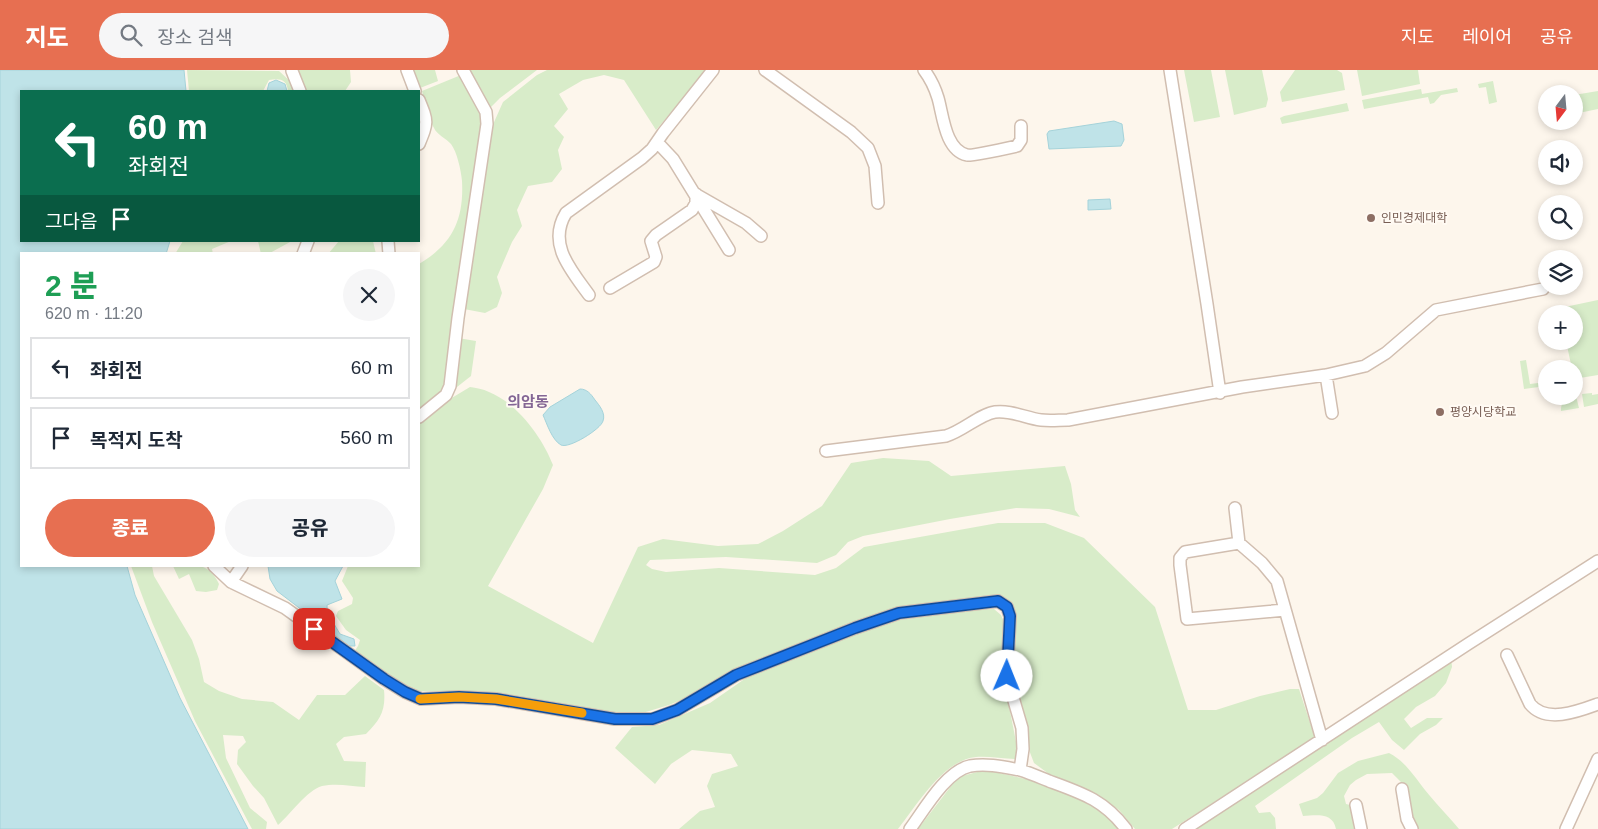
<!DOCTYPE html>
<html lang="ko">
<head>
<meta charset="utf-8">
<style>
  body { margin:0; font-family:Arial,"Noto Sans KR",sans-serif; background:#f6f6f7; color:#1f2937; height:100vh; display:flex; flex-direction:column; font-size:19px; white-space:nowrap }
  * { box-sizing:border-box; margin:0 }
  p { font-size:16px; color:#747a83 }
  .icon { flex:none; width:28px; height:28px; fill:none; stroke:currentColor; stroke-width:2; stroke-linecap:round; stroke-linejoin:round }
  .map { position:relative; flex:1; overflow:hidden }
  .panel { position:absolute; left:20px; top:182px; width:400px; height:315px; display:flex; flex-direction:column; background:#fff; border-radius:0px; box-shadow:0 2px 8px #0003 }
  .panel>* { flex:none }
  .guide { position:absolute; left:20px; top:20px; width:400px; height:152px; border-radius:0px; box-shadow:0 2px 8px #0003; background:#0b6e4f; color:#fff; overflow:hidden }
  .needle { width:32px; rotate:196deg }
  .fabs { position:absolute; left:1538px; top:15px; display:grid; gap:10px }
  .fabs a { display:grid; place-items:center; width:45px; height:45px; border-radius:50%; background:#fff; box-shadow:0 2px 8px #0003; font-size:25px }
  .pin { position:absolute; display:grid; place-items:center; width:42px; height:42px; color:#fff; margin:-21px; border-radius:10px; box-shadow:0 2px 8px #0006 }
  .me { position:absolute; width:55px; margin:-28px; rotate:1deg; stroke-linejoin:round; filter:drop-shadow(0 0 4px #0008) }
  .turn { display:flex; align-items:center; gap:18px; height:105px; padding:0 25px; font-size:22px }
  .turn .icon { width:65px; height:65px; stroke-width:2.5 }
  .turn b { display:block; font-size:35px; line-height:42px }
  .then { display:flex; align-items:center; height:48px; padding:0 25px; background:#0003; gap:10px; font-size:19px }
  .round { display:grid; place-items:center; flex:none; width:52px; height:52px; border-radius:26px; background:#f6f6f7 }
  .head { display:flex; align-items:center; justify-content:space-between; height:85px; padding:0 25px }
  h1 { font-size:30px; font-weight:800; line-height:38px; color:#1e9e55 }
  .primary-button { display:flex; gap:10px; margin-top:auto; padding:10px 25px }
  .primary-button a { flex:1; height:58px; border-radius:30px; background:#e76f51; color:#fff; font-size:20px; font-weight:800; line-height:58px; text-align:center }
  .primary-button a+a { background:#f6f6f7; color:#1f2937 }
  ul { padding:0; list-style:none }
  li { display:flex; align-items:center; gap:15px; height:62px; margin:0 10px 8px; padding:0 15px; border:2px solid #e0e1e3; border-radius:0px }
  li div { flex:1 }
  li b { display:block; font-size:19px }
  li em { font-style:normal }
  header { display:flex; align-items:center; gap:30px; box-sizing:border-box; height:70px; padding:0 25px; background:#e76f51; color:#fff }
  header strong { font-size:24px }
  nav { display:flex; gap:28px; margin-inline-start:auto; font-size:18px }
  .search { width:350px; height:45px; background:#f6f6f7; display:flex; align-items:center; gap:12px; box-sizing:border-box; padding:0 18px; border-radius:28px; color:#747a83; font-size:19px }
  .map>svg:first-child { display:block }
  .green { fill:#d8ecc9 }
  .water { fill:#bfe3e8; stroke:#a5d3da }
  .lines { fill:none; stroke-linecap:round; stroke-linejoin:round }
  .minor-casing { stroke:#d1beb0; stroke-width:14 }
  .minor { stroke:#fff; stroke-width:11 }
  .route-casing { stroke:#114b97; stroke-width:12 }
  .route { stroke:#1a73e8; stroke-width:9 }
  .slow { stroke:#f59e0b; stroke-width:9 }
  .education-dot { fill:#8d6e63; stroke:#fffaf3; stroke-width:2 }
  .labels { text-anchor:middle; stroke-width:4; stroke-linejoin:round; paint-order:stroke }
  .education-label { font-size:12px; fill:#785e54; stroke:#fffaf3; text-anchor:start }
  .quarter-label { font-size:15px; font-weight:bold; fill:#846695; stroke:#fffaf3 }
</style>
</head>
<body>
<header>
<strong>지도</strong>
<div class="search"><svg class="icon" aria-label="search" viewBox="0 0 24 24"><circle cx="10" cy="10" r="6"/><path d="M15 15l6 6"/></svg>장소 검색</div>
<nav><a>지도</a><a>레이어</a><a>공유</a></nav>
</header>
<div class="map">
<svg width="1598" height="759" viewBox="0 0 1598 759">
  <rect width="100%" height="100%" fill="#fdf6ec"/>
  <!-- green -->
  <path class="green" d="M 187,0 L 279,1 L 292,13 L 294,21 L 288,21 C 287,9 279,8 269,10 L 263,21 L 189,21 Z
    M 295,0 L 350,0 L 351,12 L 345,21 L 304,21 Z
    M 412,0 L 435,0 L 438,11 L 420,18 Z
    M 470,0 L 537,0 L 500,28 L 489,39 Z
    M 547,0 L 708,0 L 656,60 L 624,10 L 604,5 L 583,10 L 559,24 L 568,39 L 554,56 L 564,67 L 558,80 L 562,99 L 552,112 L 528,116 L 517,140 L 522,156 L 512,172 L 497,207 L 502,223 L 497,237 L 485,243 L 464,239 L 491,59 L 503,32 L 537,5 Z
    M 1184,0 L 1211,0 L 1220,47 L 1194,52 Z
    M 1225,0 L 1262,0 L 1268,29 L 1266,37 L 1234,45 Z
    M 1295,0 L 1337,0 L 1342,3 L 1345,20 L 1282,32 L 1280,22 Z
    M 1357,0 L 1418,0 L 1420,14 L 1362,26 Z
    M 461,5 L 485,53 L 458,214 L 443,322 L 419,340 L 419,194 C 453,174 464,149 462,111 C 461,100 457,82 451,74 C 446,68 437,65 434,58 C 428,48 426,33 422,21 Z
    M 1493,11 L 1497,32 L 1489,34 L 1486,17 L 1479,18 L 1478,14 Z
    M 1457,18 L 1458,22 L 1441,25 L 1434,33 L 1430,34 L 1428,27 L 1364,39 L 1362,30 L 1421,19 L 1422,24 Z
    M 1598,21 L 1598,39 L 1574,44 L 1574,25 Z
    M 1347,33 L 1349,41 L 1282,54 L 1280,48 L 1284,46 Z
    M 183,171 L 231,171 L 212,179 L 213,184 L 175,184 Z
    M 258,171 L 292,171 L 268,184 L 261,184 Z
    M 339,171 L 373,171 L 376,184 L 328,184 Z
    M 1598,230 L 1598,305 L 1574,309 L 1574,299 L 1572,299 L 1566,271 L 1574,271 L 1574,244 L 1561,244 L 1560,238 Z
    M 458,268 L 476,271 L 471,306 L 457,317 L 454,314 Z
    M 1526,290 L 1530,314 L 1546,312 L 1546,307 L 1546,316 L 1524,319 L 1520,291 Z
    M 470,317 C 476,318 483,319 489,322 C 517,333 543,368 553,395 L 543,419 L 488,516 L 593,573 L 638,477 L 663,469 L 718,476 L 758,474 L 783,461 L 822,436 L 851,393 L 883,388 L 929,391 L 951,406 L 1065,396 L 1071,414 L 1075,440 L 1080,447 L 1049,439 L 1016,438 L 950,449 L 863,466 L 848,472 L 836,485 L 817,493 L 726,487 L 650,490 L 646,495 L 652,499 L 666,502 L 719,498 L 815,505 L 836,498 L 864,477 L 998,453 L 1045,453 L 1084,468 L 1155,537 L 1188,640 L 1216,640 L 1260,626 L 1290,619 L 1299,619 L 1315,668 L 1172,759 L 1135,759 L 1119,740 L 1098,725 L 1049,704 L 1034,693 L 1026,672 L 1012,605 L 1014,547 L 1011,532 L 991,525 L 897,539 L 669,635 L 639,644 L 605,643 L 489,623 L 417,621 L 385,603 L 354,582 L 358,576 L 360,570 L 346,560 L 336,546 L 338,541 L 352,534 L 353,528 L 342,511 L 348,496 L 419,496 L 419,352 L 435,338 Z
    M 1592,323 L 1592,325 L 1598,324 L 1598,334 L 1584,337 L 1582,324 Z
    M 1576,326 L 1579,338 L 1561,341 C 1560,331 1569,327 1576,326 Z
    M 131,496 L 152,496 L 154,506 L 192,570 L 199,589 L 204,612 L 219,621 L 242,629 L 273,632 L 299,650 L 317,625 L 345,625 L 365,606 L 384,620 C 386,641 380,650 366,664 L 344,667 L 336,674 L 344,691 L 366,692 L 365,717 C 351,716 336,713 322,716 C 307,720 290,745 278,755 L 264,728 L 253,716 L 237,694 L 238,680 L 246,672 L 243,666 L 223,665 L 226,688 L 250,738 L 267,752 L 266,759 L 252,759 L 195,651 L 152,552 Z
    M 173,496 C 195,496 208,491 219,514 L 217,520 L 206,522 L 196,521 L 189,504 L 179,509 Z
    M 994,539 L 1001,545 L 1004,552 L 1002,600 L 1017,677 L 1015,689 C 1002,689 989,686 976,687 C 943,690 917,735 898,759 L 679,759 L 700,741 L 715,737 L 707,716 L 712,704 L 738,696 L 731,684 L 692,680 L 671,694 L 655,714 L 615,678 L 632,657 L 659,655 L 710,633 L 746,608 L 858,562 L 900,550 L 969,540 Z
    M 1451,587 L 1452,597 L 1446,613 L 1435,626 L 1416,637 L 1404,649 L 1411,658 L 1427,648 L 1443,648 L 1436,655 L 1420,664 L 1404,680 L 1392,670 L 1379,652 L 1352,668 L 1255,736 L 1259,743 L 1270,742 L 1275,748 L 1276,759 L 1192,759 Z
    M 1389,683 C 1407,692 1417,711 1430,726 C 1439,737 1450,748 1459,759 L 1415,759 L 1401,712 L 1392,703 L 1367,704 L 1356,710 L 1350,715 L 1344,726 L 1346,734 L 1350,735 L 1354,759 L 1336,759 C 1333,742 1316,745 1303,746 L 1299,734 L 1317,728 L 1323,723 L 1338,703 L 1358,691 Z
    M 985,700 C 1030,710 1091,720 1120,759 L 918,759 L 958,707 Z"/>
  <!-- water -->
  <path class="water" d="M 0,0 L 184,0 L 186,21 L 21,21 L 21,171 L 170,171 L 166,184 L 21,184 L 21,496 L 127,496 L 135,525 L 180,628 L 248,759 L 0,759 Z
    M 276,10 L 285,14 L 287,21 L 267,21 L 269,13 Z
    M 1114,51 L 1122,54 L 1124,70 L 1121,76 L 1049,79 L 1047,64 L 1049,61 Z
    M 1110,129 L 1111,139 L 1088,140 L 1088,130 Z
    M 580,319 C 587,319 591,324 595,330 C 599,335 606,343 603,351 C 601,359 569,379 561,375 C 552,370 547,354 543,345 L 550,337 Z
    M 268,496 L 343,496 L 335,511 L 342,529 L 327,535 C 326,542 336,557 340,564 L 354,569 L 355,576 L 349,576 L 277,521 L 270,509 Z"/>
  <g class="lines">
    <!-- minor casing -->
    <g class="minor-casing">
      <path id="minor" d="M 407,0 L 415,21
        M 765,0 L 851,62 L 868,78 L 875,96 L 878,133
        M 924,0 C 930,8 935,18 938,28 C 943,45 945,80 967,85 C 972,86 1008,78 1017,76 L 1021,70 L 1021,56
        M 1170,0 L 1207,234 L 1220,323
        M 292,1 L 300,21
        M 419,30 C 428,52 428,52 419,74
        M 657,72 L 673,89 L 729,180
        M 697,125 L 746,153 L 761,166
        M 388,171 L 389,184
        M 303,184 L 308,171
        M 610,218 L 654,192 L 656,187 L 651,171 L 656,165 L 692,140 L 696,133 L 696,124
        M 589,225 C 571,200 547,174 566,143 L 642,88 L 652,79 L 663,63 L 713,0
        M 1326,305 L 1332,343
        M 419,347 L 446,325 L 450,316 L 458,248 L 487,54 L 486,42 L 463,0
        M 826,381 L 946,366 C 963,361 980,344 995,342 C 1011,340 1026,348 1041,350 C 1050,351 1059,350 1068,350 L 1242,317 L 1326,305 L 1365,296 L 1386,283 L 1436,240 L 1543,219
        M 1235,438 L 1239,473 L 1262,493 L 1277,511 L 1322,670
        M 1239,473 L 1185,482 L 1180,488 L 1180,495 L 1187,549 L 1285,540
        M 214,496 L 231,512 L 285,538 L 384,609 L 405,622 L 421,629 L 459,627 L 496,629 L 615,649 L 653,649 L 677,640 L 736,605 L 855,558 L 899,543 L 998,531 L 1007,537 L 1010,546 L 1007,607 L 1022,658 L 1023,679 L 1020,700 C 1030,703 1039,707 1049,711 C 1082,723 1104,730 1126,759
        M 231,512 L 242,496
        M 1507,585 L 1530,634 C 1546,654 1579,641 1598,634
        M 1402,719 L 1407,749 L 1412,759
        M 1356,735 L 1361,759
        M 910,759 C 924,740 946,701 970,696 C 987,693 1004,697 1020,700
        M 1185,759 L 1468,574 L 1598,491
        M 1566,759 L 1598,689"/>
    </g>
    <!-- minor -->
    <use href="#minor" class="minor"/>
  </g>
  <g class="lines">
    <!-- route casing -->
    <g class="route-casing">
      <path id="route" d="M 314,559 L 384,609 L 405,622 L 421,629 L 459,627 L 496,629 L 615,649 L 652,649 L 677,640 L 736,605 L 855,558 L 899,543 L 998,531 L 1007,537 L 1010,546 L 1007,606"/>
    </g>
    <!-- route -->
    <use href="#route" class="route"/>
    <!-- slow -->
    <path class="slow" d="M 420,629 L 459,627 L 496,629 L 582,643"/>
  </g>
  <!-- markers -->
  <g class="education-dot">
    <circle cx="1371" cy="148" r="5"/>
    <circle cx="1440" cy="342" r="5"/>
  </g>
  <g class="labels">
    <!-- education labels -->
    <g class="education-label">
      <text x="1381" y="152">인민경제대학</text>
      <text x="1450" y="346">평양시당학교</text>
    </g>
    <!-- quarter labels -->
    <g class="quarter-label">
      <text x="528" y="337">의암동</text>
    </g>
  </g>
</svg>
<div class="fabs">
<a><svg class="needle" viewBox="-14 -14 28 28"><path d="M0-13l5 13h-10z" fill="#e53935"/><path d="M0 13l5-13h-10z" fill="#747a83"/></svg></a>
<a><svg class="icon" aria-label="sound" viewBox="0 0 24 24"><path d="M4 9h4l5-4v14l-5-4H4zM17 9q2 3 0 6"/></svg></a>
<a><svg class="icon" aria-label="search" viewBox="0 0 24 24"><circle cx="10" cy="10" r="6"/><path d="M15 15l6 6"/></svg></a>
<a><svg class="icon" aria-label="layers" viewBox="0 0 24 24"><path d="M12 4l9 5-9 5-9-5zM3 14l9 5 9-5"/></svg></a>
<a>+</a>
<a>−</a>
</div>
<div class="pin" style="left:314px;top:559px;background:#d93025"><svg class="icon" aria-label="arrive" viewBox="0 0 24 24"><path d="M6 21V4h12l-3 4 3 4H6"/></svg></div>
<svg class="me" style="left:1007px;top:606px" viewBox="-20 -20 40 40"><circle r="19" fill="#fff"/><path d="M0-13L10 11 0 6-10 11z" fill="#1a73e8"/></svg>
<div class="guide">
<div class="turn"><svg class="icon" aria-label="left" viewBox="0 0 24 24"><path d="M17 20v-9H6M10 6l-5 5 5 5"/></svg><div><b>60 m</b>좌회전</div></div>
<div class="then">그다음<svg class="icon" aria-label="arrive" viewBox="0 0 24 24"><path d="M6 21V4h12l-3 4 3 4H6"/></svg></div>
</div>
<section class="panel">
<div class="head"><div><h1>2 분</h1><p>620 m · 11:20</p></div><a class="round"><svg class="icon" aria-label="close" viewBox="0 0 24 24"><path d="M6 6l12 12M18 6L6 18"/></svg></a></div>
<ul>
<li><svg class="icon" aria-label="left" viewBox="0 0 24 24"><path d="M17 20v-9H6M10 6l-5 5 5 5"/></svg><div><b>좌회전</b></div><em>60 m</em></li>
<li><svg class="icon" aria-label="arrive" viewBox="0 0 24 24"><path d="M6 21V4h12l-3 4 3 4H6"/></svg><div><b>목적지 도착</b></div><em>560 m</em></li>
</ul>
<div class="primary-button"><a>종료</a><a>공유</a></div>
</section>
</div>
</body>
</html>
